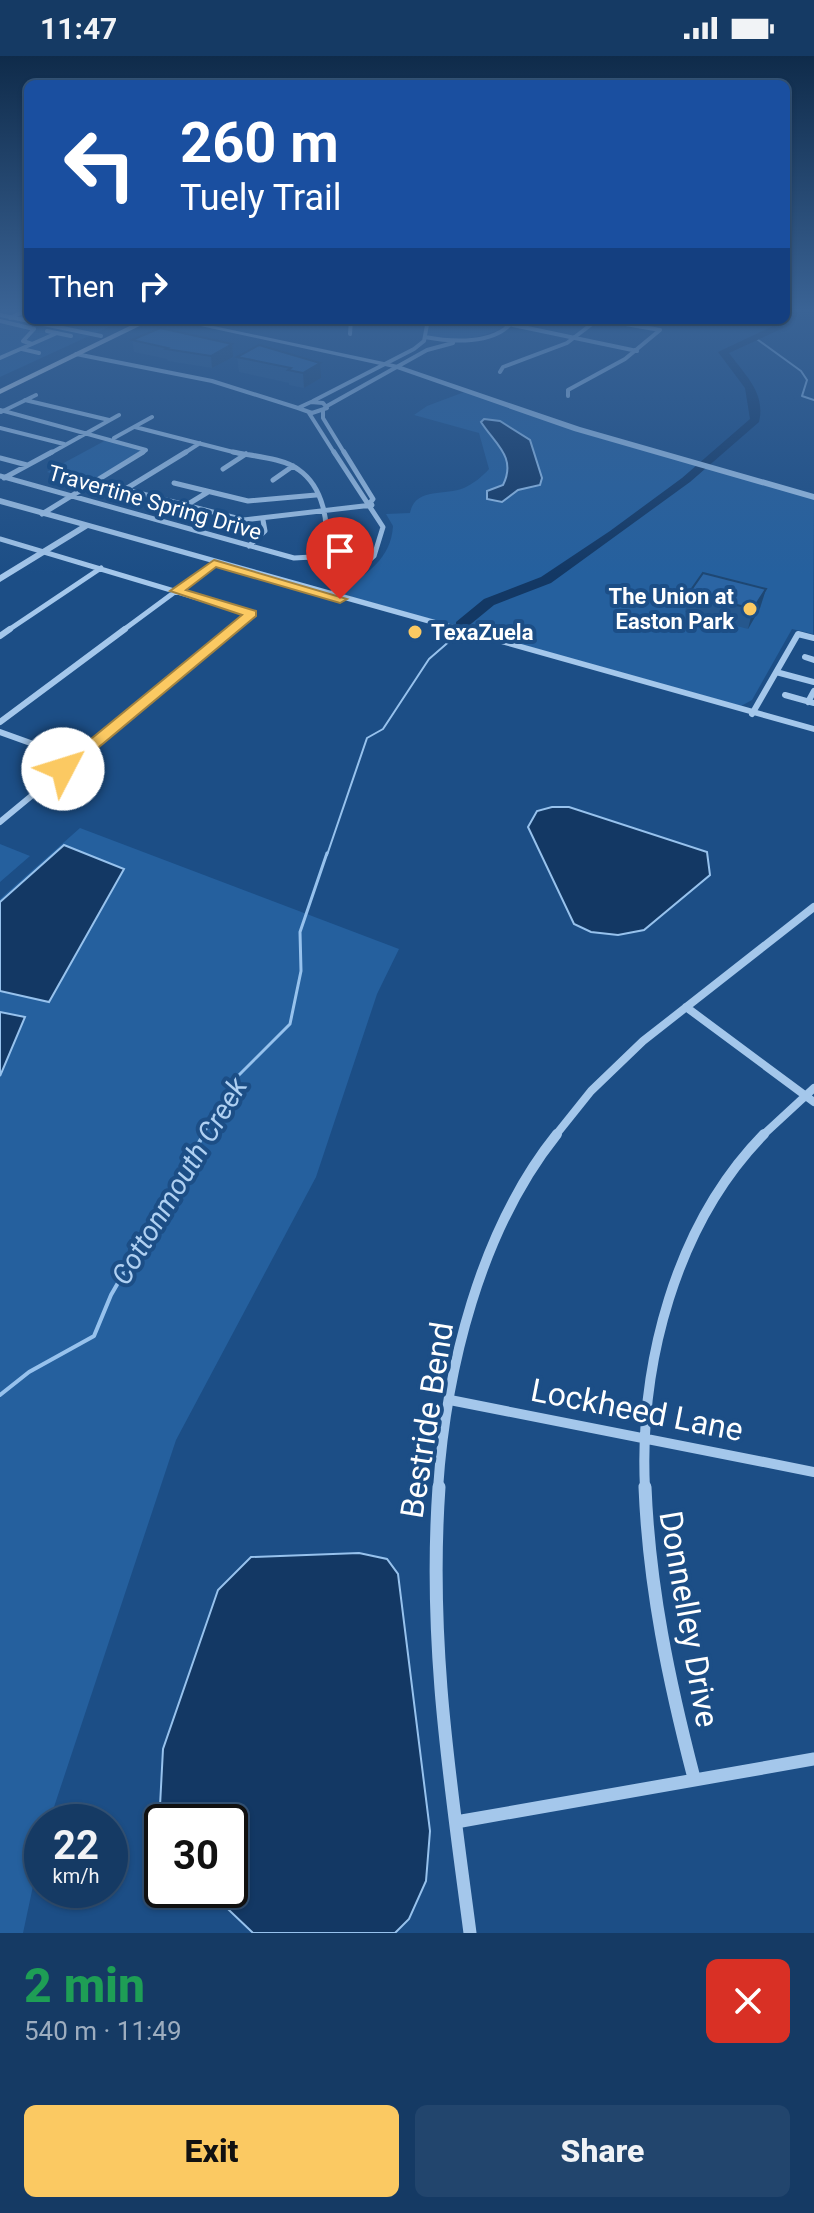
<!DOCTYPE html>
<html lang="en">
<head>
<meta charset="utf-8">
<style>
  body { margin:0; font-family:Roboto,sans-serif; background:#22456d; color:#f1f3f6; height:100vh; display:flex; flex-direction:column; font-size:30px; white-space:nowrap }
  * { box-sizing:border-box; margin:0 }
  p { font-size:26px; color:#9dadbf }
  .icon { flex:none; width:44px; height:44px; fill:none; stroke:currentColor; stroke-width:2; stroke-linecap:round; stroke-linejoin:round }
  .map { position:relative; height:1877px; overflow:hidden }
  .details { display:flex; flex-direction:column; background:#153a64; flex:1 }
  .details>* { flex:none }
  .hud { position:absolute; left:24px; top:24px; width:766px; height:244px; border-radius:12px; box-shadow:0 2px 6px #0004,0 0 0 2px #345478; background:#1a4fa0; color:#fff; overflow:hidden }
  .speed { position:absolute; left:24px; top:1748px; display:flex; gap:16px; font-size:40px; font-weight:700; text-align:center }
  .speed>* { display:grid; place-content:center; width:104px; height:104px; border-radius:50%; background:#153a64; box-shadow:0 2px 6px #0004,0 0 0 2px #345478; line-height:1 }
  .speed small { font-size:20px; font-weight:400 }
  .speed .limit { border:4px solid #111; border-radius:12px; background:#fff; color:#111 }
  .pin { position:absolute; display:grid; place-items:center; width:68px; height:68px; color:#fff; margin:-82px -34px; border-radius:50% 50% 50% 0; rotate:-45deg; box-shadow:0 0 8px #0007 }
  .pin .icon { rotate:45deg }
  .me { position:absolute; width:88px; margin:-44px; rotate:50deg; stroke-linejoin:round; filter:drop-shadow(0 0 6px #0008) }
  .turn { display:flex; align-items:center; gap:28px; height:168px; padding:0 24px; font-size:36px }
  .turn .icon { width:104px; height:104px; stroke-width:2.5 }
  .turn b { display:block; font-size:56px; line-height:68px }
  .then { display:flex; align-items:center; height:76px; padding:0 24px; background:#0003; gap:16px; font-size:30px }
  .round { display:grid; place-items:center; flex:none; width:84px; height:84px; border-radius:12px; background:#22456d }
  .summary { display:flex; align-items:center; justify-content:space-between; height:136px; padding:0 24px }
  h1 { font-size:48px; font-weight:800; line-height:60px; color:#1e9e55 }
  .primary-button { display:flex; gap:16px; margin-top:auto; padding:16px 24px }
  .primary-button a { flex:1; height:92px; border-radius:12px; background:#fbc962; color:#111; font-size:32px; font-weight:800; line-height:92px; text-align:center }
  .primary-button a+a { background:#22456d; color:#f1f3f6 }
  .status { display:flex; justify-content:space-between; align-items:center; height:56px; padding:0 40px; background:#153a64; direction:ltr }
  .status svg { height:22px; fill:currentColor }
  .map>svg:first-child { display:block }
  .green { fill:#25609e }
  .water { fill:#133864; stroke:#97c2ed; stroke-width:2 }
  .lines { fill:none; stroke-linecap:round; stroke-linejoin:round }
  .stream-far2 { stroke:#97c2ed; stroke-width:2 }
  .stream-far1 { stroke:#97c2ed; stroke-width:3 }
  .stream { stroke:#97c2ed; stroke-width:4 }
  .river { fill:#133864; fill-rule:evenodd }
  .minor-far5 { stroke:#a4c7eb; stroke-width:4 }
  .minor-far4 { stroke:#a4c7eb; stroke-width:5 }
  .minor-far3 { stroke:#a4c7eb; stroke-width:6 }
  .minor-far2 { stroke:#a4c7eb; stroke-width:8 }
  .minor-far1 { stroke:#a4c7eb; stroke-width:10 }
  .minor { stroke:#a4c7eb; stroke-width:13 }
  .tertiary { fill:#a4c7eb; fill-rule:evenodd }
  .secondary { fill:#d0e3f8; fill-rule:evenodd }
  .wall { fill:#25578d }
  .shaded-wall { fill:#1e4773 }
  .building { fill:#2b65a4; stroke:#1e4773; stroke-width:2 }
  .route { fill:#fbc962; stroke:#a38340; stroke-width:2 }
  .poi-dot { fill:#fbc962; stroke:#1c4e86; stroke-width:3 }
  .labels { text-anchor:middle; stroke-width:8; stroke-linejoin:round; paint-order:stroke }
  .far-street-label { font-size:22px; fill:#fff; stroke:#1c4e86 }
  .far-poi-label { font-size:22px; font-weight:bold; fill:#fff; stroke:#1c4e86; text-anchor:end }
  .water-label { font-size:28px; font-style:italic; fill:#afd0f2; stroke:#1c4e86 }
  .near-street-label { font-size:32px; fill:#fff; stroke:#1c4e86 }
</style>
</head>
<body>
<div class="status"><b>11:47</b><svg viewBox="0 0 49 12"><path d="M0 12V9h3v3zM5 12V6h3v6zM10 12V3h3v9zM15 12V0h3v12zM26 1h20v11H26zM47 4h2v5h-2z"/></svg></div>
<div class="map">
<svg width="814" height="1877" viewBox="0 0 814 1877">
  <rect width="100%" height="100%" fill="#1c4e86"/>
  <!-- green -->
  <path class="green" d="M 0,255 L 28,255 L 28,264 L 124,264 L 0,321 Z
    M 431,264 L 509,264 L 511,267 C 483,284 458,286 427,280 Z
    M 467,335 L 586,378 L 814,443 L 813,578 L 792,573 L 752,644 L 741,650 L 345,539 L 344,536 C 366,516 391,504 393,470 L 386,458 L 410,457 C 415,431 445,440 464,432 C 473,428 483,420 489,413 L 479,377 L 414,359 L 427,350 Z
    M 108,383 L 142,395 L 87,428 L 47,416 Z
    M 80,772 L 399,893 L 377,938 L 316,1121 L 176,1384 L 49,1766 L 42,1766 L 42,1788 L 23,1877 L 0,1877 L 0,843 Z
    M 0,788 L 30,800 L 0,826 Z"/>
  <!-- water -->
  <path class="water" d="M 484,363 L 500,365 L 530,384 L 542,422 L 540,429 L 518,434 L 502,446 L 487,443 L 487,435 L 503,429 C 517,401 495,388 481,366 Z
    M 552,751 L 569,751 L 707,796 L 710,819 L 644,874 L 618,879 L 591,876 L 574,868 L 528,771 L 537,755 Z
    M 64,789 L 124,813 L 49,946 L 0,935 L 0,846 Z
    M 0,956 L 25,961 L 0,1020 Z
    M 359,1497 L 387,1503 L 398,1518 L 430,1775 L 426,1825 L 409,1863 L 395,1877 L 253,1877 L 208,1834 L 230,1834 L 230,1766 L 166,1766 L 160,1750 L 163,1693 L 218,1534 L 251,1501 Z"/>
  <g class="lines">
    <!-- stream-far2 -->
    <path class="stream-far2" d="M 754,281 L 801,315 L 807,324 L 802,340 L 814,344
      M 327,799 L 367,682 L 383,673 L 429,603 L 452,583"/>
    <!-- stream-far1 -->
    <path class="stream-far1" d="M 202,1080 L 235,1023 L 290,968 L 301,915 L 300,876 L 327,797"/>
    <!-- stream -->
    <path class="stream" d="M 0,1339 L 29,1316 L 94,1280 L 111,1239 L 204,1078"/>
    <!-- river -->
    <path class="river" d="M 791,255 L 800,255 L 790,269 L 729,297 C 745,319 766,337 759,366 L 690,426 L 551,527 L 494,549 L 466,572 L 456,572 L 456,566 L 484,543 L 541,521 L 610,475 L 682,422 L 750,363 L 745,332 L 718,296 L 786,264 Z"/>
    <!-- minor-far5 -->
    <path class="minor-far5" d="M 0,259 L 101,280
      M 10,262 L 25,255
      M 603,264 L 660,274
      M 0,265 L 34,273 L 23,285 L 32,288 L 0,302
      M 513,269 L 637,295
      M 47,275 L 71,280
      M 350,278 L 351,264
      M 425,281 C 451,286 494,289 512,266
      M 32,288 L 57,277
      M 22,293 L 39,297
      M 76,298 L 212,325 L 298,352
      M 500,316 L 503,311 L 567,287 L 597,264
      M 568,340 L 568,334 L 625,303 L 660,274
      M 25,344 L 109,364
      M 313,345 L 414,293 L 424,285 L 428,264
      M 311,346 L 323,347 L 327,352 L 312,357 L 298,352 Z
      M 327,350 L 427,294 L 453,287
      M 0,354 L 146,394 L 140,398
      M 323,355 L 323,362 L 345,398
      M 1,356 L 36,339
      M 309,357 L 335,398
      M 135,371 L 241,398
      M 0,372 L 64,388
      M 114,382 L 152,361
      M 49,398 L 119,359
      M 183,398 L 200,387"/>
    <!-- minor-far4 -->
    <path class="minor-far4" d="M 344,396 L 373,443 L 370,447
      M 0,402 L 27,409
      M 223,413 L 246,398
      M 0,420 L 294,502 L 312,501 L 322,494 C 332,469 322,430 299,414 C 284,402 252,400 233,396
      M 4,422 L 52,396
      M 273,424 L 293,410
      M 96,426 L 244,464 L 372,449
      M 174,427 L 248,445 L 316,439
      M 124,434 L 186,396
      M 185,450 L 208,436
      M 42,458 L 143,396
      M 0,483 L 251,558
      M 249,490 L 265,475 L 263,464
      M 329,540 L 374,500 L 383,471 L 334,396
      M 7,575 L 101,512
      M 122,575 L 214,507
      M 230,575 L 251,558"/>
    <!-- minor-far3 -->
    <path class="minor-far3" d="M 0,580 L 10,573
      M 805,601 L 814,604
      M 776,616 L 814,626
      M 785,639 L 814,647
      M 808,646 L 814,635
      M 752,658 L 798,578 L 814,582
      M 0,666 L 125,573
      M 0,676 L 75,703
      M 0,766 L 233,573"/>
    <!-- minor-far2 -->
    <path class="minor-far2" d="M 686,951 L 814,1046
      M 555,1080 L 591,1035 L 643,985 L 814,851
      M 762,1080 L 814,1032"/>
    <!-- minor-far1 -->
    <path class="minor-far1" d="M 450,1344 L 814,1416
      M 438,1433 C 446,1313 480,1174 557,1078
      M 645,1433 C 639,1309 675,1169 764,1078"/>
    <!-- minor -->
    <path class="minor" d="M 439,1431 C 428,1586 450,1724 470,1877
      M 645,1431 C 649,1531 669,1626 694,1722
      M 456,1766 L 814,1703"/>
    <!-- tertiary -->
    <path class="tertiary" d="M 173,264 L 185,264 L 398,309 L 580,371 L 814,438 L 814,444 L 574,375 L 394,312 Z
      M 0,442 L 814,670 L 814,676 L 88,472 L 0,526 L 0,519 L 80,470 L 0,448 Z"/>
    <!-- secondary -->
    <path class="secondary" d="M 142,264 L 152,264 L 0,338 L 0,333 Z"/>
  </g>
  <!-- wall -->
  <path class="wall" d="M 132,284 L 233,301 L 212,312 L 168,305 L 167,303 L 134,296 Z
    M 259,289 L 321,322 L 304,332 L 289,329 L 289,327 L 239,316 L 237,301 Z
    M 766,533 L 760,552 L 748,573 L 685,556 L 689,537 Z"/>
  <!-- shaded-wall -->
  <path class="shaded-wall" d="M 232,288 L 233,301 L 212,312 L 211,300 Z
    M 320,307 L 321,322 L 304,332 L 303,317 Z
    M 766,533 L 760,552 L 748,573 L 753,553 Z"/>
  <!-- building -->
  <path class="building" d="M 160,272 L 232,288 L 211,300 L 166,293 L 168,292 L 132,284 Z
    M 259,289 L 320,307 L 303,317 L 288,314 L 291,312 L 237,301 Z
    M 703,517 L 766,533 L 753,553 L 689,537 Z"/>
  <!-- sky -->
  <linearGradient id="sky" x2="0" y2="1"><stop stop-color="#0f2b4a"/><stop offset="0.49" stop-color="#3a6395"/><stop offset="1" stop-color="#3a6395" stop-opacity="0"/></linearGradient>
  <rect width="814" height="518" fill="url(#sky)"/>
  <!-- route -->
  <path class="route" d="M 214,504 L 347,543 L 340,547 L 216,511 L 186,534 L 256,555 L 256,560 L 69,716 L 58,716 L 58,710 L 242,559 L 170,535 Z"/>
  <!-- markers -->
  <g class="poi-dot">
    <circle cx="750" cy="553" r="8"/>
    <circle cx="415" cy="576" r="8"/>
  </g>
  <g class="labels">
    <!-- far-street labels -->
    <g class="far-street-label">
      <text transform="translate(155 446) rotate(16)" y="8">Travertine Spring Drive</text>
    </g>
    <!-- far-poi labels -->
    <g class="far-poi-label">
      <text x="734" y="548">The Union at<tspan x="734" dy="25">Easton Park</tspan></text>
      <text x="431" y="584" text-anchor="start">TexaZuela</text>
    </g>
    <!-- water labels -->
    <g class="water-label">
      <text transform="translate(179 1125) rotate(-59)" y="10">Cottonmouth Creek</text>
    </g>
    <!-- near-street labels -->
    <g class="near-street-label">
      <text transform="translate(637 1354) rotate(11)" y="11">Lockheed Lane</text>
      <text transform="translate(427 1364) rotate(-81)" y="11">Bestride Bend</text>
      <text transform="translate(689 1563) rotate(80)" y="11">Donnelley Drive</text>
    </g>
  </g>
</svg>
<div class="speed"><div>22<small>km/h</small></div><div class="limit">30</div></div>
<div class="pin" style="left:340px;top:543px;background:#d93025"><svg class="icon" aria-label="arrive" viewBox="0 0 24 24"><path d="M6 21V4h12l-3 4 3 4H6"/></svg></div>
<svg class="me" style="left:63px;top:713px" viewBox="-20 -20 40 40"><circle r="19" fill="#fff"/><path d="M0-13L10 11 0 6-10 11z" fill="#fbc962"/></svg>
<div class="hud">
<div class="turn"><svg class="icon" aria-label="left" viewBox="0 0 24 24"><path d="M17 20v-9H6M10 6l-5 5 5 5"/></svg><div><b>260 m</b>Tuely Trail</div></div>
<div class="then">Then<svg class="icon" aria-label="right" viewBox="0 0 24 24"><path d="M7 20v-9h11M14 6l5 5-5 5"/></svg></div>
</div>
</div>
<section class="details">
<div class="summary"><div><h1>2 min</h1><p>540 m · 11:49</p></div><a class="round" style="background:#d93025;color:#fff"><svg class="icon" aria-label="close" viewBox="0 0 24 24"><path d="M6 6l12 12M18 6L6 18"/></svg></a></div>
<div class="primary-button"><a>Exit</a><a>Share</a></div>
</section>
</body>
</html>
